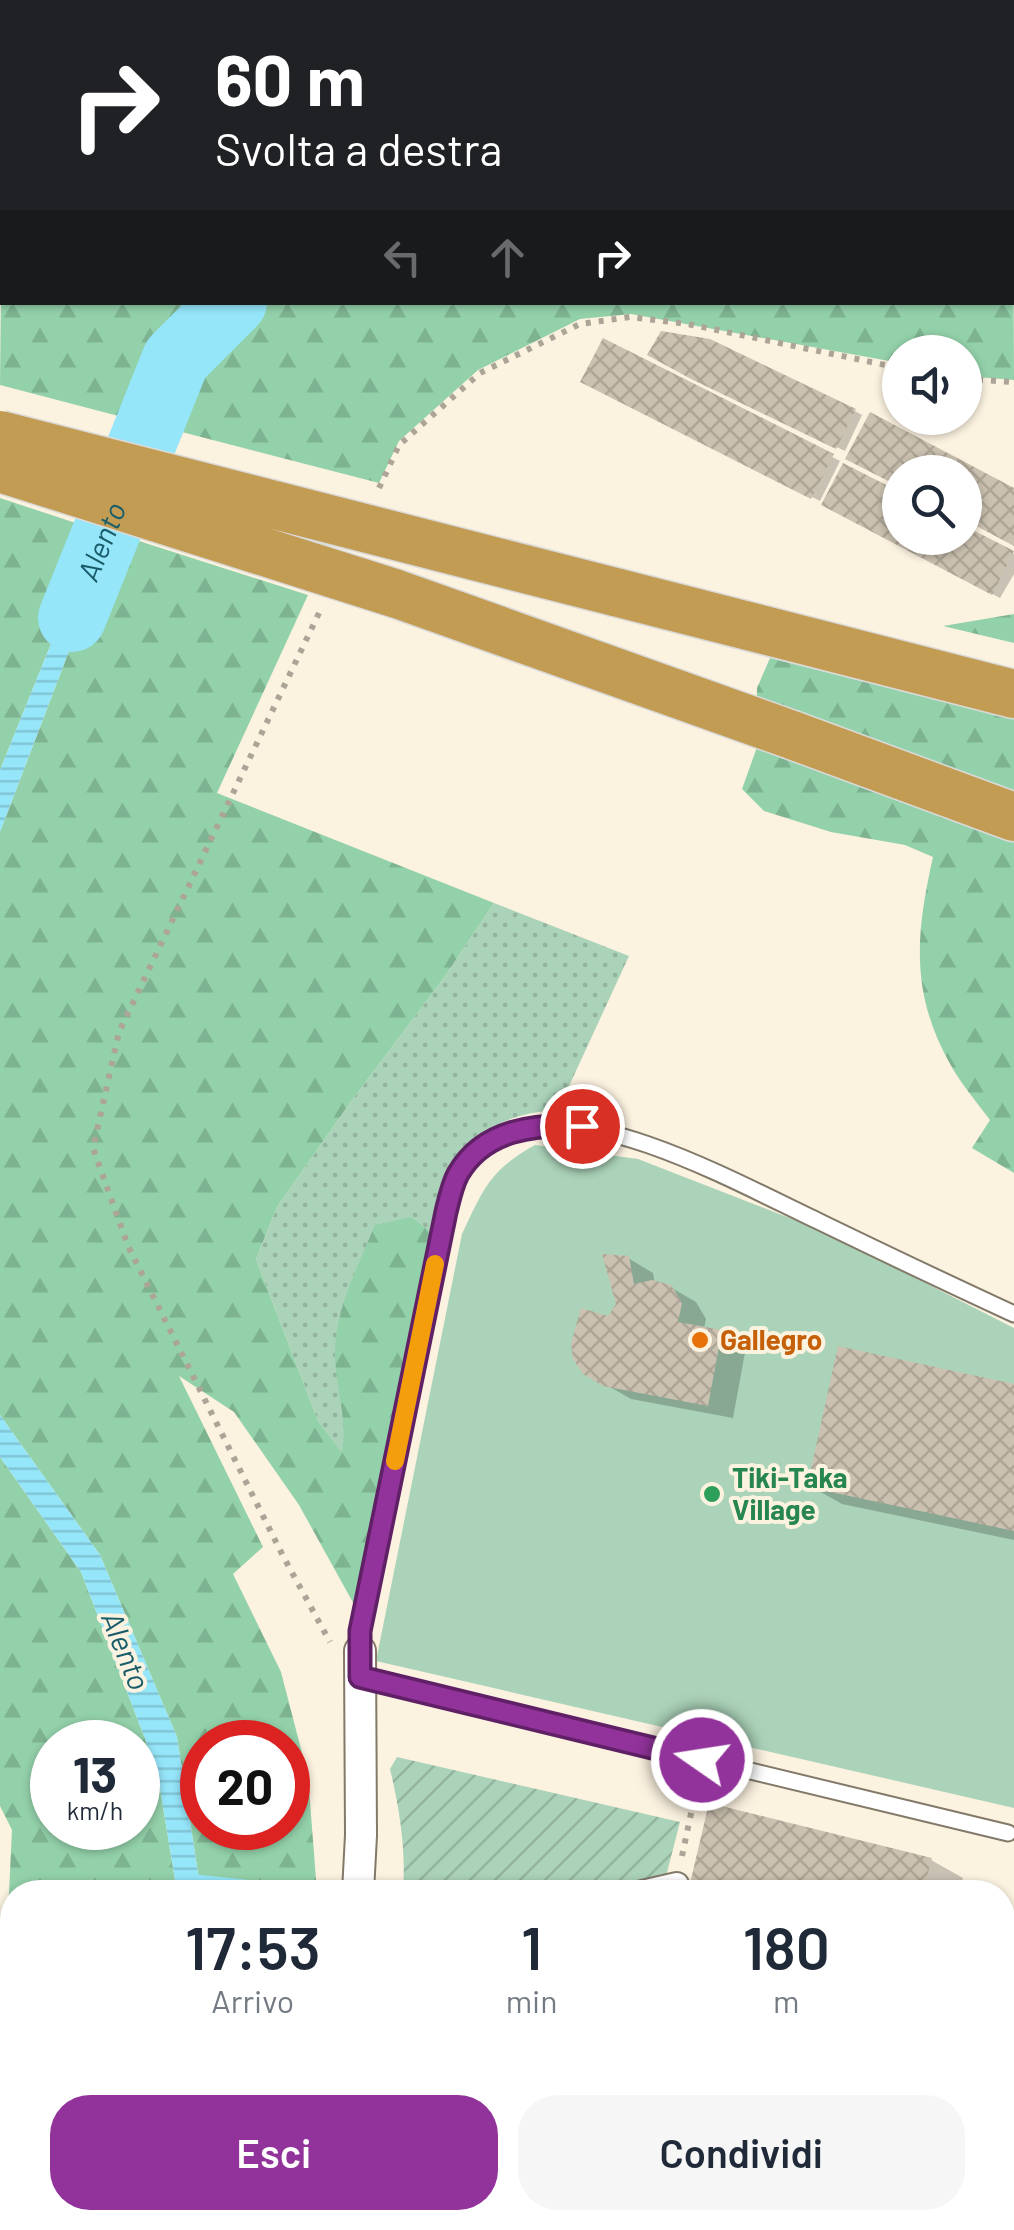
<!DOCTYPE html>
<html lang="it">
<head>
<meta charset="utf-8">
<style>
  body { margin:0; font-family:Barlow,sans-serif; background:#f6f6f7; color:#1f2937; height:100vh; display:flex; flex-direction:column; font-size:38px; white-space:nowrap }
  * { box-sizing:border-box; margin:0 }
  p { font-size:32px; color:#747a83 }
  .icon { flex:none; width:55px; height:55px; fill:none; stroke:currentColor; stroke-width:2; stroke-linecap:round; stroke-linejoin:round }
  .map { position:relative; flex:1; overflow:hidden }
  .details { position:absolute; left:0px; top:1880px; width:1015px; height:350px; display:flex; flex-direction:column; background:#fff; border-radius:40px 40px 0 0; box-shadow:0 2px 8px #0004 }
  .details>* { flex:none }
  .banner { position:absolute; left:0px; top:0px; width:1015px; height:305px; box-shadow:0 2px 8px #0004; background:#202124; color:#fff; overflow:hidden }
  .tools { position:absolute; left:882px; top:335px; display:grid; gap:20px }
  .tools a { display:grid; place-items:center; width:100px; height:100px; border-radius:50%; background:#fff; box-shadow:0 2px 8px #0004; font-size:50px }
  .speed { position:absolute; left:30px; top:1720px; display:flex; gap:20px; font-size:50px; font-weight:700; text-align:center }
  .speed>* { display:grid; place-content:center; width:130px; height:130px; border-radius:50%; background:#fff; box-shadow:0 2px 8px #0004; line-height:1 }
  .speed small { font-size:25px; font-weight:400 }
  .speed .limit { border:15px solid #d22; background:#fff; color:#111 }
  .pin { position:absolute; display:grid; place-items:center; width:85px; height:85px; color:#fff; margin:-42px; border:5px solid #fff; border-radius:50%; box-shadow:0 2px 10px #0007 }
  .me { position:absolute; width:110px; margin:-55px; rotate:283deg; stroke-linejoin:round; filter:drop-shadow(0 0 8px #0008) }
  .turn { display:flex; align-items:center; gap:35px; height:210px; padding:0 50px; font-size:45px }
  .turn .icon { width:130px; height:130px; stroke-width:2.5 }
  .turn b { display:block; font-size:70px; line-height:85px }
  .lanes { display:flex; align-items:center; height:95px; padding:0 50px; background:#0003; justify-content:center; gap:50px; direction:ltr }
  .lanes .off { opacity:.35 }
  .eta { display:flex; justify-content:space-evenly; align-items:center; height:170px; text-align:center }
  .eta b { font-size:60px; font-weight:600; line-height:70px }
  .button { display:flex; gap:20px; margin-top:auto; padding:20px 50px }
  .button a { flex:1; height:115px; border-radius:40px; background:#92329b; color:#fff; font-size:40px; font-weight:600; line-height:115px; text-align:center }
  .button a+a { background:#f6f6f7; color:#1f2937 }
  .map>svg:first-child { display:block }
  .grass { fill:url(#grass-dots) }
  .forest { fill:url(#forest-firs); fill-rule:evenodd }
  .garden { fill:url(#garden-furrows) }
  .pitch { fill:#abd3b9 }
  .water { fill:url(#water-rules) }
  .shadow { fill:#0003 }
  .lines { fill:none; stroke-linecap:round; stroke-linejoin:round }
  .stream { stroke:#96e6fa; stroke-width:11 }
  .river { stroke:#96e6fa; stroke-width:68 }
  .building { fill:url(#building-cross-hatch) }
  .service-casing { stroke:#827969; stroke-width:19 }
  .pedestrian-casing { stroke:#827969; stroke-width:26 }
  .minor-casing { stroke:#827969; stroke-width:34 }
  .primary-casing { stroke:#dadad9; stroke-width:49 }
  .trunk-casing { stroke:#dadad9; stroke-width:51 }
  .path { stroke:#aca597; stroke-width:6; stroke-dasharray:5 8; stroke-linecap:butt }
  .service { stroke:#fff; stroke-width:15 }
  .pedestrian { stroke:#fff; stroke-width:22 }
  .minor { stroke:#fff; stroke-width:30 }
  .primary { stroke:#d2b57f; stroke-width:45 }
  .trunk { stroke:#c39c54; stroke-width:48 }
  .trunk-bridge-casing { stroke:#dadad9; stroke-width:51; stroke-linecap:butt }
  .trunk-bridge { stroke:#c39c54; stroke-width:48 }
  .route-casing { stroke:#5f2065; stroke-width:25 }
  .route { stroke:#92329b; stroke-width:18 }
  .slow { stroke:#f59e0b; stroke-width:18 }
  .food-dot { fill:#e8710a; stroke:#fcf2e0; stroke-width:4 }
  .leisure-dot { fill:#2e9e5b; stroke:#fcf2e0; stroke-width:4 }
  .labels { text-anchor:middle; stroke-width:8; stroke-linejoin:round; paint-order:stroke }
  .food-label { font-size:28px; font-weight:bold; fill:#c56008; stroke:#fcf2e0; text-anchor:start }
  .leisure-label { font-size:28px; font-weight:bold; fill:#27864d; stroke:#fcf2e0; text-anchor:start }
  .water-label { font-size:30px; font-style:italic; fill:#195c6a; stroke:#fcf2e0 }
</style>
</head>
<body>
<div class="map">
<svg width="1014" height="2230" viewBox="0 0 1014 2230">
  <defs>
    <pattern id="grass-dots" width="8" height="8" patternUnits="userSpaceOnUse" patternTransform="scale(2.5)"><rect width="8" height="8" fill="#abd3b9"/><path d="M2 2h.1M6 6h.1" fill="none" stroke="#93b49e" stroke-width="1.8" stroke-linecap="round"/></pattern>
    <pattern id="forest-firs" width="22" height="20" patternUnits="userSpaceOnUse" patternTransform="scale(2.5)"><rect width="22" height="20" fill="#93d1aa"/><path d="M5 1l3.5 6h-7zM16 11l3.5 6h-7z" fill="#7eb391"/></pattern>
    <pattern id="garden-furrows" width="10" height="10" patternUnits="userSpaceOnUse" patternTransform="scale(2.5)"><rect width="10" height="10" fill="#abd3b9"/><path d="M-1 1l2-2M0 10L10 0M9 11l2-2" fill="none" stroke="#93b49e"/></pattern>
    <pattern id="water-rules" width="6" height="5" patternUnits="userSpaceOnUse" patternTransform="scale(2.5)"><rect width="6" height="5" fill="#96e6fa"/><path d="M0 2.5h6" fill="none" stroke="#81c5d5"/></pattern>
    <pattern id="building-cross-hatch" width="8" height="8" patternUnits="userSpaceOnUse" patternTransform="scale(2.5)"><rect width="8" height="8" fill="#cbc1b0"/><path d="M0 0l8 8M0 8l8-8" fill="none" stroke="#aea596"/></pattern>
  </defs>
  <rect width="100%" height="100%" fill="#fcf2e0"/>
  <!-- grass -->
  <path class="grass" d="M 494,903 L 629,956 L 558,1110 C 475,1115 450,1158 431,1232 L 412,1217 L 335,1351 L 346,1422 L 343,1455 L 318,1421 L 256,1259 L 277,1207 L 352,1100 L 446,975 Z"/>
  <!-- forest -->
  <path class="forest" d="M 182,0 L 1014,0 L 1014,167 L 1012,2 L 179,2 Z
    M 1013,169 L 1014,380 L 965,376 L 965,352 L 900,352 L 900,363 L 631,314 L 580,319 L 478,370 L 399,441 L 379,483 L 151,424 L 177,360 L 235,303 L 1012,302 Z
    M 2,196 L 2,302 L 231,303 L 175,359 L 149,424 L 0,385 Z
    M 0,498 L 97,530 L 0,770 Z
    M 114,533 L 308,595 L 217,793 L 494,903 L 446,975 L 352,1100 L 277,1207 L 256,1259 L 318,1421 L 342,1453 C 348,1418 335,1387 335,1352 C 335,1309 359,1264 375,1225 L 412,1217 L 431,1232 L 356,1608 L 299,1505 L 234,1412 L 179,1376 L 263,1547 L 233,1574 L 281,1672 L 308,1776 L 317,1892 L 201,1892 L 177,1737 L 100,1555 L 0,1415 L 0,832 ZM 202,1742 L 288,1742 L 288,1828 L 202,1828 Z
    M 1014,614 L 1014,643 L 943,626 Z
    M 770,658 L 1014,719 L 1014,1173 L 972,1148 L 990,1120 C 976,1101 960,1083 949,1062 C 910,991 916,933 933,857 L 905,845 L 831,832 L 764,811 L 742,789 L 756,750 L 757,688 Z
    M 0,1457 L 81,1572 L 157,1770 L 177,1892 L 12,1892 L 12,2218 L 144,2218 L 144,2230 L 0,2230 L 0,2079 L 12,1830 L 0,1806 ZM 52,1742 L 138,1742 L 138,1828 L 52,1828 Z
    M 186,2218 L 275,2218 L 272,2230 L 184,2230 Z"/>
  <!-- garden -->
  <path class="garden" d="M 397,1757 L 680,1822 L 662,1892 L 403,1892 C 406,1850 400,1811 390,1769 Z"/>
  <!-- pitch -->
  <path class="pitch" d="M 535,1145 L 638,1159 L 823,1231 L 1014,1328 L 1014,1808 L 376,1661 L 462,1234 C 484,1188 489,1171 535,1145 Z"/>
  <!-- water -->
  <path class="water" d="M 97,530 L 114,533 L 0,832 L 0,770 Z
    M 0,1415 L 100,1555 L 177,1737 L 201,1892 L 177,1892 L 157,1770 L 81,1572 L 0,1457 Z"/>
  <!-- shadow -->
  <path class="shadow" d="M 604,341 L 840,461 L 820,501 L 583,381 Z
    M 702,383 L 855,411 L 862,415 L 845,451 Z
    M 900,495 L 900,538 L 965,538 L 965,529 L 1014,554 L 1014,574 L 1000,598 L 824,504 Z
    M 628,1258 L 653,1273 L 655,1284 L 670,1287 L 696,1302 L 706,1319 L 704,1329 L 721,1332 L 746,1347 L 733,1418 L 631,1399 L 584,1372 L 619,1304 Z
    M 1014,1386 L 1014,1540 L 842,1504 L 810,1486 Z
    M 711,1806 L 931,1860 L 963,1878 L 959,1892 L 690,1892 Z
    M 670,2218 L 866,2218 L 871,2220 L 868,2230 L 715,2230 L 679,2223 Z"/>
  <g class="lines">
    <!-- stream -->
    <path class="stream" d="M 187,1879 L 312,1892"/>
    <!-- river -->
    <g class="river">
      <path d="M 1012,167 L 1014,168"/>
      <path id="s1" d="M 72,618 L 176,359 L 233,302"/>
    </g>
  </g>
  <!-- building -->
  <path class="building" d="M 661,331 L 710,339 L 856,409 L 836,449 L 691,379 L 647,355 Z
    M 603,338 L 834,454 L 811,499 L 580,382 Z
    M 870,412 L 1014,488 L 1014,546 L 965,520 L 965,472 L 900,472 L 900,487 L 845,459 Z
    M 843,463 L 900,492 L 900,538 L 965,538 L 965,526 L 1014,551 L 992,595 L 821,505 Z
    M 602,1254 L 629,1256 L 634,1284 L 652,1280 L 671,1285 L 682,1303 L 678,1322 L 722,1330 L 708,1406 L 603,1386 L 583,1374 L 573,1359 L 571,1343 L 581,1308 L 608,1316 L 616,1304 Z
    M 838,1346 L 1014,1384 L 1014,1531 L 807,1487 Z
    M 709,1803 L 932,1858 L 923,1892 L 688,1892 Z
    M 684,2218 L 853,2218 L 850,2230 L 735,2230 Z"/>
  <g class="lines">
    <!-- service casing -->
    <g class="service-casing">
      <path id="service" d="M 360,1651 L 361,1631 L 446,1211 C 449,1200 451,1186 457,1175 C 468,1156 496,1135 517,1129 C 602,1106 743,1186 820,1222 C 884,1253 949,1284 1014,1314
        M 360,1677 L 1008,1833"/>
    </g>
    <!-- pedestrian casing -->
    <g class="pedestrian-casing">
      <path id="pedestrian" d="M 642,1892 L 677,1884"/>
    </g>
    <!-- minor casing -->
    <g class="minor-casing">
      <path id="minor" d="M 28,2 L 29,0
        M 0,62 L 2,57
        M 358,1892 L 361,1835 L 360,1651
        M 319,2230 L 323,2218"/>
    </g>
    <!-- primary casing -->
    <g class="primary-casing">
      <path id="primary" d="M 1006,2230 L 1014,2191"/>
    </g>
    <!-- trunk casing -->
    <g class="trunk-casing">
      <path id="trunk" d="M 615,592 L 1014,694
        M 792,735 L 1014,817"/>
    </g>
    <!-- path -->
    <path class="path" d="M 965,379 L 1014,382
      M 379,488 L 399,445 L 480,373 L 580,324 L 630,317 L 688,324 L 900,368
      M 319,613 L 119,1032 L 93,1148 L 128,1246 L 283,1556 L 330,1642
      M 682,1856 L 697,1785
      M 597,2230 L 599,2218"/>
    <!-- service -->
    <use href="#service" class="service"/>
    <!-- pedestrian -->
    <use href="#pedestrian" class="pedestrian"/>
    <!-- minor -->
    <use href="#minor" class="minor"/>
    <!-- primary -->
    <use href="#primary" class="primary"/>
    <!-- trunk -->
    <use href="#trunk" class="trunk"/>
    <!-- trunk-bridge casing -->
    <g class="trunk-bridge-casing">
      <path id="trunk-bridge" d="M 0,435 L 615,592
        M 0,468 L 397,594 L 792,735"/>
    </g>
    <!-- trunk-bridge -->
    <use href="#trunk-bridge" class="trunk-bridge"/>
  </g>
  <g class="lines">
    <!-- route casing -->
    <g class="route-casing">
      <path id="route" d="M 582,1126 C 535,1124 484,1129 458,1174 C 452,1185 449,1200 446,1212 L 360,1631 L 360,1677 L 702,1760"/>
    </g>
    <!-- route -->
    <use href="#route" class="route"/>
    <!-- slow -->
    <path class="slow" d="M 395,1461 L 435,1264"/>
  </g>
  <!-- markers -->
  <circle class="food-dot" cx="700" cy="1340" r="10"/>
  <circle class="leisure-dot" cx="712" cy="1494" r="10"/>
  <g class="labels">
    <!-- food labels -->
    <g class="food-label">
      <text x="720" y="1350">Gallegro</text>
    </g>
    <!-- leisure labels -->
    <g class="leisure-label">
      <text x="732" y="1488">Tiki-Taka<tspan x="732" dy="32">Village</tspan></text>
    </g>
    <!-- water labels -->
    <g class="water-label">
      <text dy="10" stroke="none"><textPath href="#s1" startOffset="82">Alento</textPath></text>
      <text transform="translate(125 1651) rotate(68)" y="10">Alento</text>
    </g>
  </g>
</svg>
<div class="tools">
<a><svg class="icon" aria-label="sound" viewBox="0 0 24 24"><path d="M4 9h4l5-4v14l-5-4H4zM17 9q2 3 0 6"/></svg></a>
<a><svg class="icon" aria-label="search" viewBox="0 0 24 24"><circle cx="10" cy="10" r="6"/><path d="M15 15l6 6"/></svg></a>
</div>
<div class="speed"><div>13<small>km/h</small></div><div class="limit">20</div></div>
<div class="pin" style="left:582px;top:1126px;background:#d93025"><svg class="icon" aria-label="arrive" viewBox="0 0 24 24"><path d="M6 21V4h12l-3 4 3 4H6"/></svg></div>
<svg class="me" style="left:702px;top:1760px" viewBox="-20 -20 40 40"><circle r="17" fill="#92329b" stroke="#fff" stroke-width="3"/><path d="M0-11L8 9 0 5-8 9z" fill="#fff"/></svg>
<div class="banner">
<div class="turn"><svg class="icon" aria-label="right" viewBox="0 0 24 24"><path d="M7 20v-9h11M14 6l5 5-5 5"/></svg><div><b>60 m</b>Svolta a destra</div></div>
<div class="lanes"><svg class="icon off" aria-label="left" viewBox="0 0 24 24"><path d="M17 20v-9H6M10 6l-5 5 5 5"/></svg><svg class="icon off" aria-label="ahead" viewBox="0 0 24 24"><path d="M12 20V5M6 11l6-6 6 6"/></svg><svg class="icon" aria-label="right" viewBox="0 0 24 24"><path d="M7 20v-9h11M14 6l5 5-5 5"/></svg></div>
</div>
<section class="details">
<div class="eta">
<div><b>17:53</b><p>Arrivo</p></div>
<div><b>1</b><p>min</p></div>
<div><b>180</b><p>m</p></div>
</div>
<div class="button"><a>Esci</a><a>Condividi</a></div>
</section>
</div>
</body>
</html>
